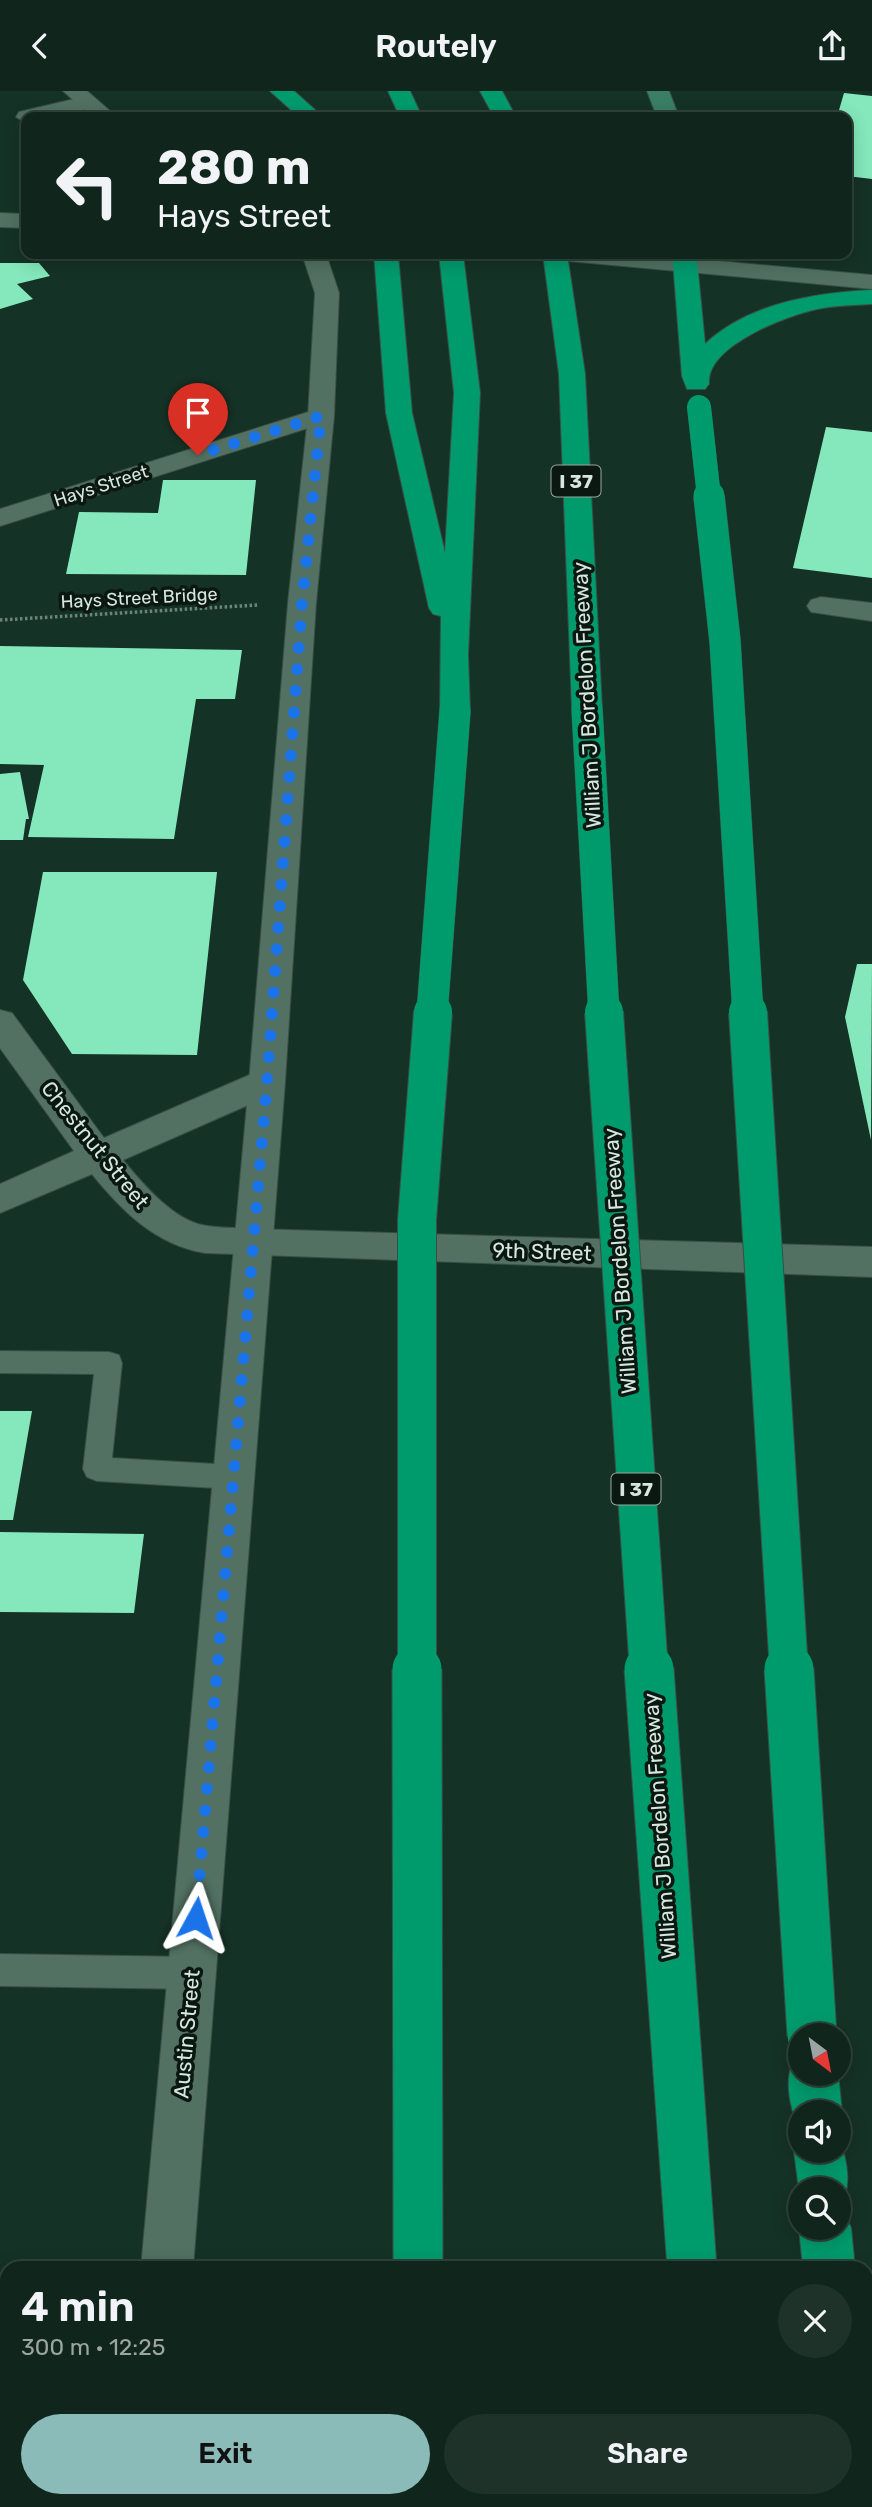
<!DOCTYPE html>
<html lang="en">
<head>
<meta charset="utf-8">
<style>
  body { margin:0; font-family:Rubik,sans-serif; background:#1e3229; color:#f1f3f6; height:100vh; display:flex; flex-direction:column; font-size:26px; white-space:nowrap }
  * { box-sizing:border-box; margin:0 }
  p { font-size:23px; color:#9ca5a3 }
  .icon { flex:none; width:38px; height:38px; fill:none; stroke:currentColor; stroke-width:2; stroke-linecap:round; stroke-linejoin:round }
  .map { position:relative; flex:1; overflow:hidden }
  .details { position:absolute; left:0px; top:2170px; width:873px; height:247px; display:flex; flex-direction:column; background:#10261c; border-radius:21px 21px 0 0; box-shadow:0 4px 18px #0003,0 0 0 2px #30433b }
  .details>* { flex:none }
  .top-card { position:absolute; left:21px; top:21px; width:831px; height:147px; border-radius:14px; box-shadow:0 4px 18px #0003,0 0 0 2px #30433b; background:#10261c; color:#f1f3f6; overflow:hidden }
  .needle { width:46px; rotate:148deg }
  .controls { position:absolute; left:788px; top:1932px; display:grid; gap:14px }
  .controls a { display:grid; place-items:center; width:63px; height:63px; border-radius:50%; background:#10261c; box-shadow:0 4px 18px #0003,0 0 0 2px #30433b; font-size:35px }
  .pin { position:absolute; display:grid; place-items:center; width:60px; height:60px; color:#fff; margin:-72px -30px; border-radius:50% 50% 50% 0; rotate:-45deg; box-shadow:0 0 7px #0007 }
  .pin .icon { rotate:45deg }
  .me { position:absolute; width:77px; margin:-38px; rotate:5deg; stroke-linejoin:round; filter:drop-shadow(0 0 5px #0008) }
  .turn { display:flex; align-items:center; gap:24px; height:147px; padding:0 21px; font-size:32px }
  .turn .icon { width:91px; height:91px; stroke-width:2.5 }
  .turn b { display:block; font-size:49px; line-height:60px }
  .round { display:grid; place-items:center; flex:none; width:74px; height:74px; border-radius:37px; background:#1e3229 }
  .overview { display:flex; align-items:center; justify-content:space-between; height:119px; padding:0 21px }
  h1 { font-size:42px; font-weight:600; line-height:52px }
  .action { display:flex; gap:14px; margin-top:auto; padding:14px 21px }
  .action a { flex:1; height:80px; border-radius:42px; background:#8bbbb9; color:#111; font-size:28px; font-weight:600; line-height:80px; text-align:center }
  .action a+a { background:#1e3229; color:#f1f3f6 }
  header { display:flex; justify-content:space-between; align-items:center; height:91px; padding:0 21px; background:#10261c; font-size:32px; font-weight:600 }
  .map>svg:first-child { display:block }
  .building { fill:#84e8bc }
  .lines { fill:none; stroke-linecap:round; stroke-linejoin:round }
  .service-casing { stroke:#384f45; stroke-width:2 }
  .minor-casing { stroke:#384f45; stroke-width:2 }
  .tertiary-casing { stroke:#384f45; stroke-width:2 }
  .secondary-casing { stroke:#384f45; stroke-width:2 }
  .motorway-casing { stroke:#384f45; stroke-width:2 }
  .path { stroke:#6d847a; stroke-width:3.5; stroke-dasharray:2.5 2.5; stroke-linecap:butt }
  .service { fill:#527162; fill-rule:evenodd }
  .minor { fill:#527162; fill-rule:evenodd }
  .tertiary { fill:#527162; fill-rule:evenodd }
  .secondary { fill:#397e65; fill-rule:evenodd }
  .motorway { fill:#009b6d; fill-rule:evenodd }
  .motorway-bridge-far3-casing { stroke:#384f45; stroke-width:24; stroke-linecap:butt }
  .motorway-bridge-far2-casing { stroke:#384f45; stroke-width:32; stroke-linecap:butt }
  .motorway-bridge-far1-casing { stroke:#384f45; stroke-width:40; stroke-linecap:butt }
  .motorway-bridge-casing { stroke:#384f45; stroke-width:51; stroke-linecap:butt }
  .motorway-bridge-far3 { stroke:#009b6d; stroke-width:24 }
  .motorway-bridge-far2 { stroke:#009b6d; stroke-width:31 }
  .motorway-bridge-far1 { stroke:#009b6d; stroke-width:38 }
  .motorway-bridge { stroke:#009b6d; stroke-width:49 }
  .route { stroke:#1a73e8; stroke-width:12; stroke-dasharray:0 21.6 }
  .labels { text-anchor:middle; stroke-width:7; stroke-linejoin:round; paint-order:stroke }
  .far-street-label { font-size:18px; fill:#d6e7de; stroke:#0b1711 }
  .shield { fill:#0b1711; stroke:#99a9a0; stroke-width:2 }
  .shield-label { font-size:19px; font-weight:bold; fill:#d6e7de }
  .street-label { font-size:21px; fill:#d6e7de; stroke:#0b1711 }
</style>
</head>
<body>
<header><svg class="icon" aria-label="back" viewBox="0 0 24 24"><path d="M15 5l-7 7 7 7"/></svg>Routely<svg class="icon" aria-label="share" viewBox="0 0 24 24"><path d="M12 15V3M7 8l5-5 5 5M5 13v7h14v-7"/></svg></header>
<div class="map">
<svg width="872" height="2416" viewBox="0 0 872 2416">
  <rect width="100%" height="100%" fill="#153226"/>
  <!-- building -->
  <path class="building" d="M 844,2 L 872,5 L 872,88 L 847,85 L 847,26 L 837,26 Z
    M 0,172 L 39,172 L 50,185 L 17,193 L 33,208 L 0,218 Z
    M 826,336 L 872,341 L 872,487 L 793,477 Z
    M 163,389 L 256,389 L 246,484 L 66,483 L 79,421 L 158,422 Z
    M 0,555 L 242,559 L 235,608 L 196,608 L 174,748 L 28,746 L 44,674 L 0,673 Z
    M 20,681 L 29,728 L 26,728 L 23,749 L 0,749 L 0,683 Z
    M 43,781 L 217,781 L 197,964 L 72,963 L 23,889 Z
    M 857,873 L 872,873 L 871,1049 L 845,926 Z
    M 0,1320 L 32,1320 L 13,1429 L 0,1429 Z
    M 0,1441 L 144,1443 L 134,1522 L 0,1521 Z
    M 0,2258 L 7,2258 L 7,2410 L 44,2410 L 43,2416 L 0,2416 Z"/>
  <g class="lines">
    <!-- service casing -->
    <g class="service-casing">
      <path id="service" d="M 0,1260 L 109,1261 L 119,1264 L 122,1272 L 112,1367 L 233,1374 L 243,1378 L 247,1386 L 243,1394 L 233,1398 L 97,1390 L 87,1386 L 83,1378 L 94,1283 L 0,1282 Z
        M 0,1863 L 192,1866 L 204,1871 L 208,1882 L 204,1893 L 192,1898 L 0,1895 Z"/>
    </g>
    <!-- minor casing -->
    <g class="minor-casing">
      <path id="minor" d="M 87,5 L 98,11 L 95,16 L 52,26 L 26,26 L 26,32 L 16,26 L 19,21 Z
        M 0,122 L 26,123 L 26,137 L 0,136 Z
        M 321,317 L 330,320 L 334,325 L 330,330 L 0,435 L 0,418 Z
        M 821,506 L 872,512 L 872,530 L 811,521 L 807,515 L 811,509 Z
        M 0,919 L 12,922 L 104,1047 L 254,982 L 267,978 L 280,982 L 285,991 L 280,1000 L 123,1069 C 142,1092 169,1124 198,1133 C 215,1138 235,1136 253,1138 L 872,1156 L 872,1186 L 205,1162 C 156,1154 122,1120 92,1083 L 0,1122 L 0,1093 L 74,1060 L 0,957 Z"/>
    </g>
    <!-- tertiary casing -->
    <g class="tertiary-casing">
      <path id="tertiary" d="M 63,0 L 87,0 L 117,26 L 93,26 Z
        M 302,163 L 326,163 L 339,202 L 334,325 L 316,512 L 285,991 L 193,2177 L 141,2177 L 249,991 L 288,512 L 308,325 L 315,202 Z
        M 556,163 L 642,163 L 872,184 L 872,198 L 568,170 L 560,168 Z
        M 119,2410 L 175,2410 L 175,2416 L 119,2416 Z"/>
    </g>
    <!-- secondary casing -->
    <g class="secondary-casing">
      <path id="secondary" d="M 647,0 L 669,0 L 679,26 L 657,26 Z"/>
    </g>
    <!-- motorway casing -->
    <g class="motorway-casing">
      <path id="motorway" d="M 270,0 L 294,0 L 323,26 L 299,26 Z
        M 388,0 L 410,0 L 422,26 L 400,26 Z
        M 480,0 L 502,0 L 516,26 L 494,26 Z
        M 374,163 L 398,163 L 412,322 L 445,462 L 454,302 L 439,163 L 463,163 L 480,302 L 468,564 L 470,620 L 466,626 L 455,629 L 444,626 L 440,620 L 441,525 L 433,523 L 429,517 L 386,322 Z
        M 543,163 L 567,163 L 585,283 L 602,618 L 598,624 L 587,627 L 576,624 L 572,618 L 559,283 Z
        M 685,164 L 693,166 L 697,171 L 705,253 C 749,212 814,202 872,199 L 872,213 C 856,214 839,214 823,217 C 792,222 705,254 709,293 L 705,298 L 687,298 L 682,285 L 673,171 L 677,166 Z
        M 800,1964 L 800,1983 L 838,1982 L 842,2021 L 838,2030 L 838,2021 L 800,2021 L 799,2039 C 791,2019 780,1980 800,1964 Z
        M 800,2045 L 800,2060 L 838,2060 L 838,2045 C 847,2067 853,2097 839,2117 L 843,2119 L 851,2137 L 855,2177 L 803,2177 L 799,2137 L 800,2135 L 838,2137 L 838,2098 L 800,2098 L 800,2106 L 794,2060 Z
        M 866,2388 L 872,2393 L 872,2416 L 823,2416 L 823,2410 L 866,2410 Z
        M 390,2410 L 446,2410 L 446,2416 L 390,2416 Z
        M 681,2410 L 737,2410 L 737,2416 L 681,2416 Z"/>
    </g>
    <!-- path -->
    <path class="path" d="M 0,529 L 258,514"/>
    <!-- service -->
    <use href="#service" class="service"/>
    <!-- minor -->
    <use href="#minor" class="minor"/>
    <!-- tertiary -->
    <use href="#tertiary" class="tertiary"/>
    <!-- secondary -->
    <use href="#secondary" class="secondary"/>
    <!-- motorway -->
    <use href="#motorway" class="motorway"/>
    <!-- motorway-bridge-far3 casing -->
    <g class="motorway-bridge-far3-casing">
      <path id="motorway-bridge-far3" d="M 699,316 L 709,406"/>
    </g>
    <!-- motorway-bridge-far2 casing -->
    <g class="motorway-bridge-far2-casing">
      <path id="motorway-bridge-far2" d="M 709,405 L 725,550 L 748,923
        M 587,618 L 604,923
        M 432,923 L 455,620"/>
    </g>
    <!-- motorway-bridge-far1 casing -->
    <g class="motorway-bridge-far1-casing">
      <path id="motorway-bridge-far1" d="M 604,921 L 649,1580
        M 748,921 L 789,1580
        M 417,1580 L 417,1129 L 433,921"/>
    </g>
    <!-- motorway-bridge casing -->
    <g class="motorway-bridge-casing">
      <path id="motorway-bridge" d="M 417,1578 L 418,2177
        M 649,1578 L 692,2177
        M 789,1578 L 812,1944"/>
    </g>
    <!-- motorway-bridge-far3 -->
    <use href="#motorway-bridge-far3" class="motorway-bridge-far3"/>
    <!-- motorway-bridge-far2 -->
    <use href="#motorway-bridge-far2" class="motorway-bridge-far2"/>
    <!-- motorway-bridge-far1 -->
    <use href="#motorway-bridge-far1" class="motorway-bridge-far1"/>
    <!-- motorway-bridge -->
    <use href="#motorway-bridge" class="motorway-bridge"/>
  </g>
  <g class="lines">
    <!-- route -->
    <path class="route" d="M 196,1827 L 267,991 L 302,512 L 321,325 L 198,364"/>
  </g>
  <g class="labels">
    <!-- far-street labels -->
    <g class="far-street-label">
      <text transform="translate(101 395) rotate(-18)" y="6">Hays Street</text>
      <text transform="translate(139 507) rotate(-3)" y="6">Hays Street Bridge</text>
    </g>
    <!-- shield labels -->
    <g class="shield">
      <rect x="551.5" y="374.5" width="49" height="31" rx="5"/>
      <rect x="611.5" y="1382.5" width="49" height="31" rx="5"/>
    </g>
    <g class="shield-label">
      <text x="576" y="397">I 37</text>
      <text x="636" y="1405">I 37</text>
    </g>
    <!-- street labels -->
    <g class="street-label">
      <text transform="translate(587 604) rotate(-93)" y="7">William J Bordelon Freeway</text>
      <text transform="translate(95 1054) rotate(51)" y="7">Chestnut Street</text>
      <text transform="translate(542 1161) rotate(2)" y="7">9th Street</text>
      <text transform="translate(620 1170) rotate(-94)" y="7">William J Bordelon Freeway</text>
      <text transform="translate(660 1735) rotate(-94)" y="7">William J Bordelon Freeway</text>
      <text transform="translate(187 1943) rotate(-85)" y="7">Austin Street</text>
    </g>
  </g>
</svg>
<div class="controls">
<a><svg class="needle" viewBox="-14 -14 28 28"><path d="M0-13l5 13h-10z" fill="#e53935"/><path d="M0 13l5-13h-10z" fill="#9ca5a3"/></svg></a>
<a><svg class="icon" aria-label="sound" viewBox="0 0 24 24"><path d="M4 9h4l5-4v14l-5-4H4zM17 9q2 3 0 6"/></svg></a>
<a><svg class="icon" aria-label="search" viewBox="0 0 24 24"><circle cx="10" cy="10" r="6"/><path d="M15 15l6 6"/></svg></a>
</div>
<div class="pin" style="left:198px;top:364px;background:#d93025"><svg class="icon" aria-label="arrive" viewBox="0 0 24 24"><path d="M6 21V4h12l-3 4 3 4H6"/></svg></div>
<svg class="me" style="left:196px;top:1827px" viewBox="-20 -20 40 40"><path d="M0-17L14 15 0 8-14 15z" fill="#1a73e8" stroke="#fff" stroke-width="4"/></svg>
<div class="top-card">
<div class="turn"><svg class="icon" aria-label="left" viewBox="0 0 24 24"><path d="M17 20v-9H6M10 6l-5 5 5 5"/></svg><div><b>280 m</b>Hays Street</div></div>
</div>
<section class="details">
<div class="overview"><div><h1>4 min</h1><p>300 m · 12:25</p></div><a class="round"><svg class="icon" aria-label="close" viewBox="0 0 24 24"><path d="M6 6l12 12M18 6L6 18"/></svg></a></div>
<div class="action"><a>Exit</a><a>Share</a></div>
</section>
</div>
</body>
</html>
